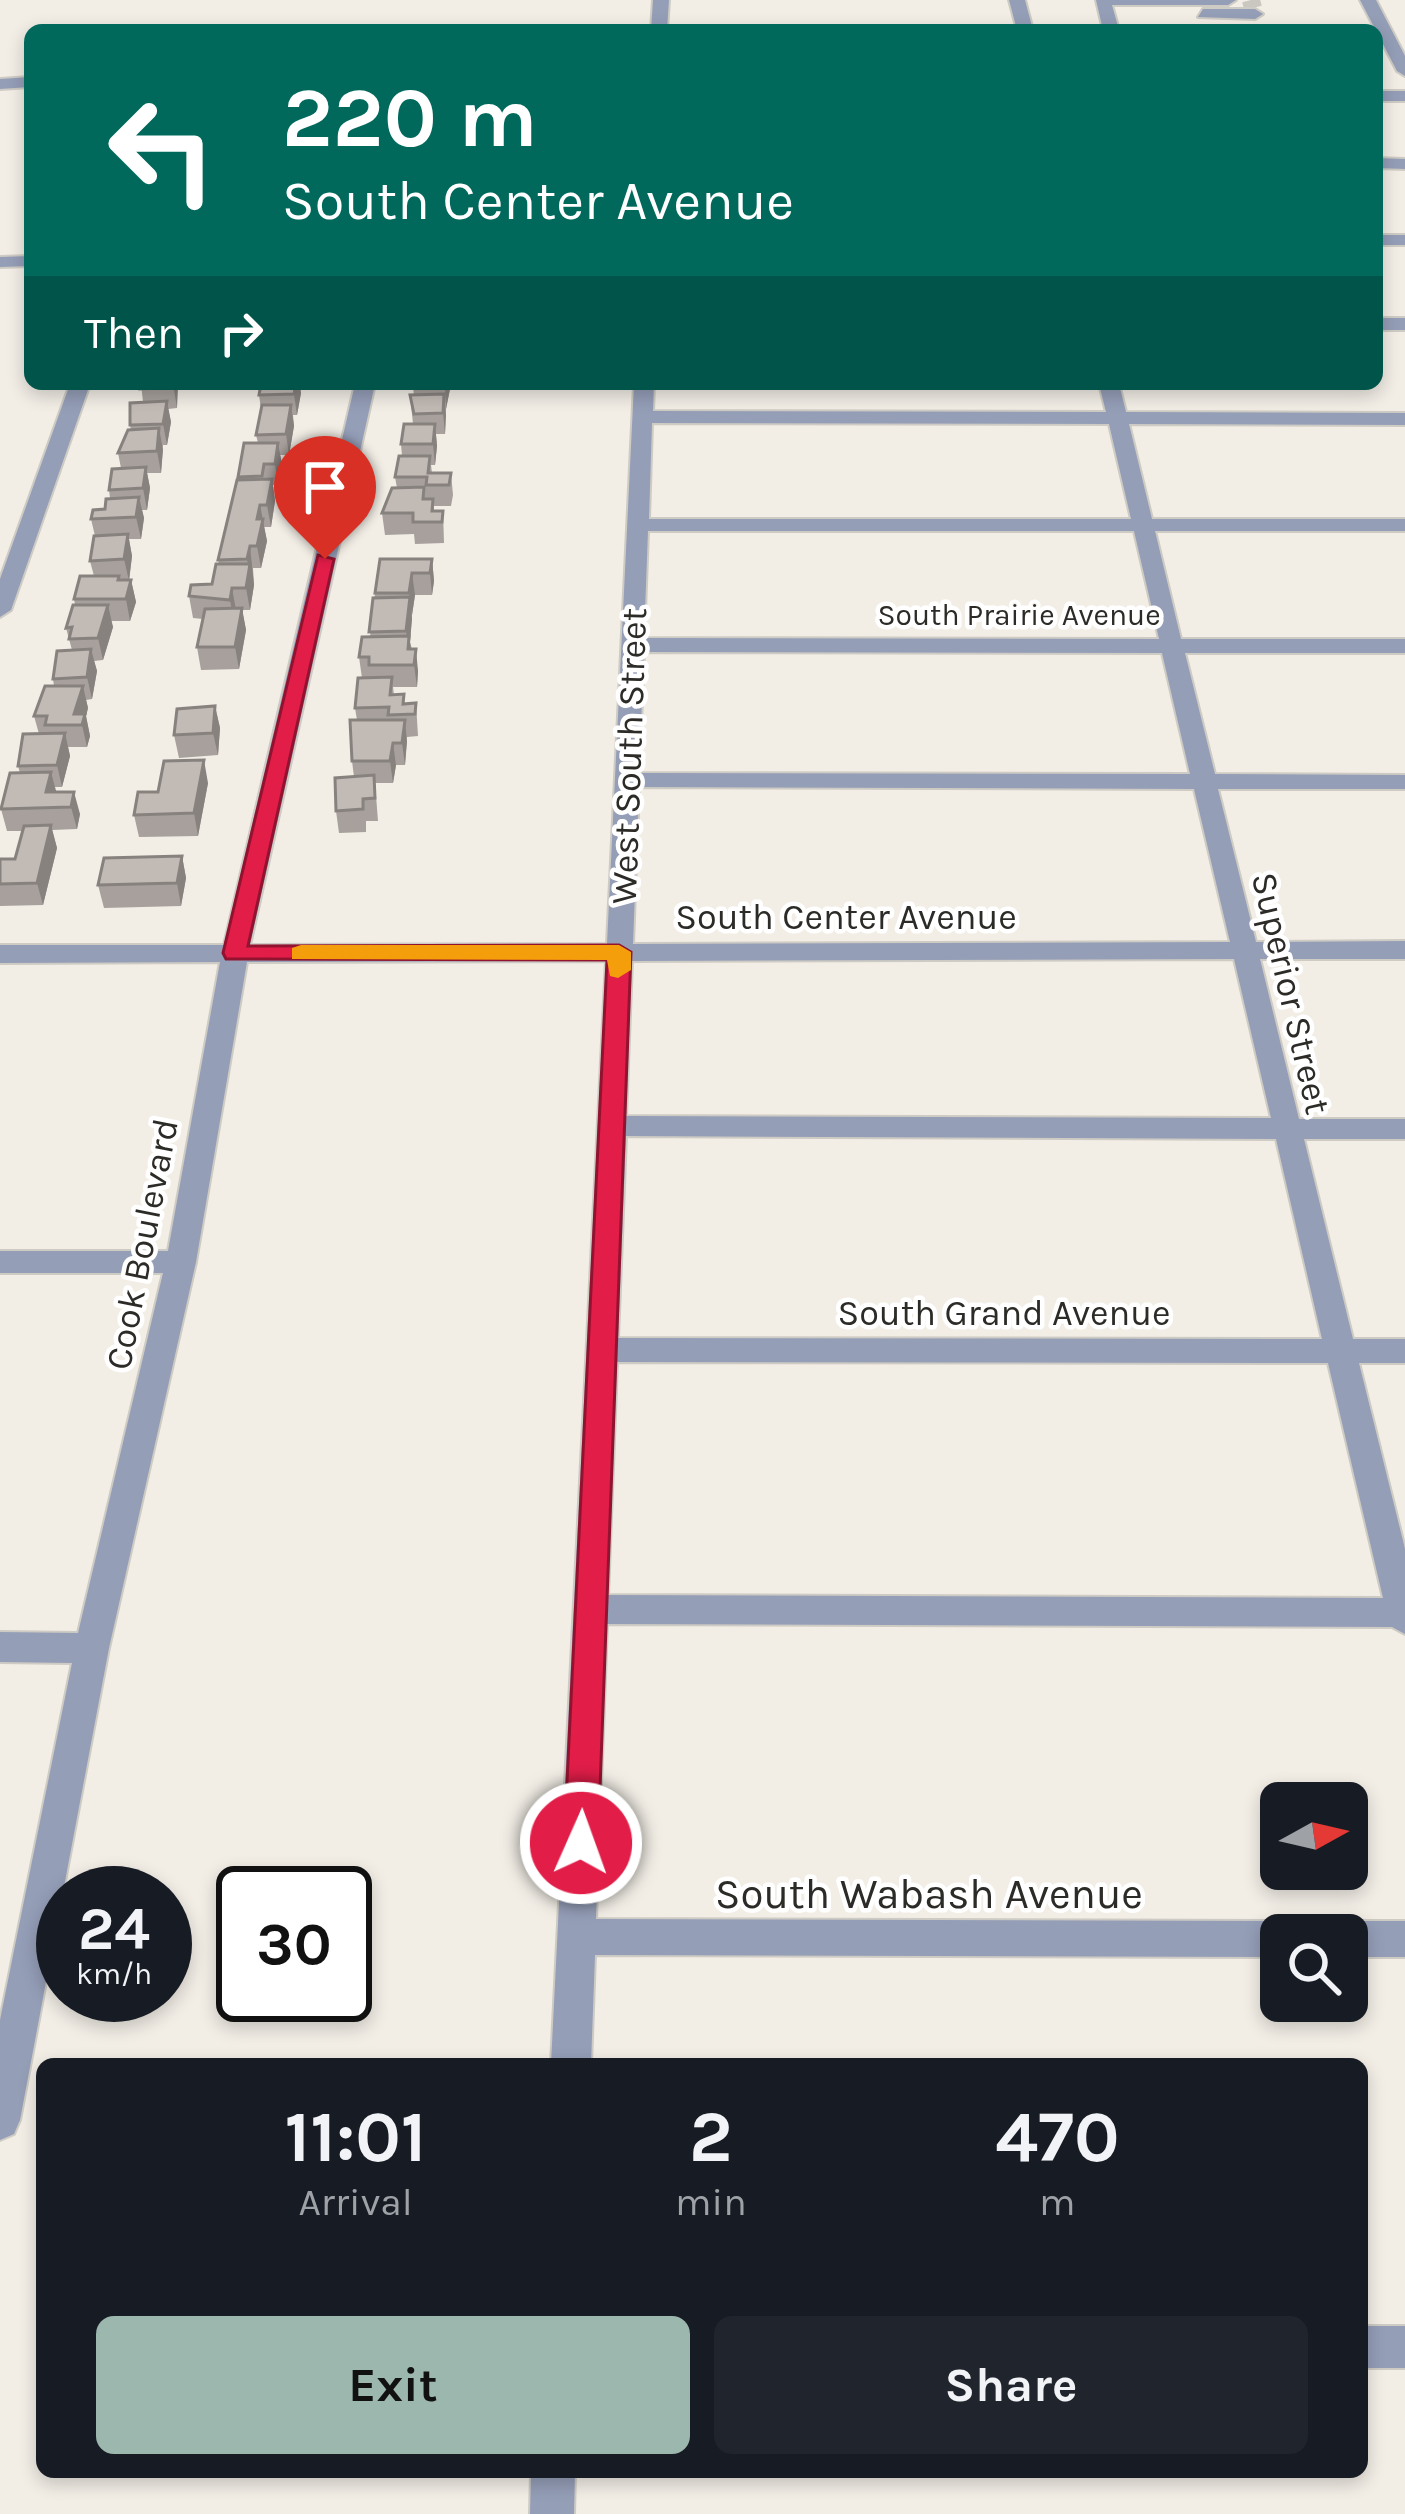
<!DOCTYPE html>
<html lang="en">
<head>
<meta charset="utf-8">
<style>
  body { margin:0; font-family:Karla,sans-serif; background:#20242c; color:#f1f3f6; height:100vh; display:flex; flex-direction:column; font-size:45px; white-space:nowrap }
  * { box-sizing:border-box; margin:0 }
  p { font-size:39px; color:#9ea1a6 }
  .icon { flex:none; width:66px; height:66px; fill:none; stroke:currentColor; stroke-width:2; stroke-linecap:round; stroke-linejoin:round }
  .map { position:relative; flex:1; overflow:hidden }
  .side { position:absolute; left:36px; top:2058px; width:1332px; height:420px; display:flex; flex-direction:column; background:#171b24; border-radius:18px; box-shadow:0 6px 18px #0003 }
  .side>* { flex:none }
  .hud { position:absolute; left:24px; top:24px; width:1359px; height:366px; border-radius:18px; box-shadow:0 6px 18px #0003; background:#00695c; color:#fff; overflow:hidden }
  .needle { width:78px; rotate:82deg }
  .tools { position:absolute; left:1260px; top:1782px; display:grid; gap:24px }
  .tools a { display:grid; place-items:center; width:108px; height:108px; border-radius:18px; background:#171b24; box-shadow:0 6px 18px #0003; font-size:60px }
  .speed { position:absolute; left:36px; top:1866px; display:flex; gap:24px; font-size:60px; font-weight:700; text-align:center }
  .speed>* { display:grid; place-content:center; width:156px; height:156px; border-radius:50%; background:#171b24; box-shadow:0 6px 18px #0003; line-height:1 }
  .speed small { font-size:30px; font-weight:400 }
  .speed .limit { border:6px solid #111; border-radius:18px; background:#fff; color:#111 }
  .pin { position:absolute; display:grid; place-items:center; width:102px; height:102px; color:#fff; margin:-123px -51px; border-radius:50% 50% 50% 0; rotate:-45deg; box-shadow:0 0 12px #0007 }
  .pin .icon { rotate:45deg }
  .me { position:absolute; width:132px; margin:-66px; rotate:2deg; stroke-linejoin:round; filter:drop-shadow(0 0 9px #0008) }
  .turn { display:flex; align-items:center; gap:42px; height:252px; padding:0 60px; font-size:54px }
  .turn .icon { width:156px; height:156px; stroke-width:2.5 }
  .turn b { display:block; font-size:84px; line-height:102px }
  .then { display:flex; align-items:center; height:114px; padding:0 60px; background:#0003; gap:24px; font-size:45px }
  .eta { display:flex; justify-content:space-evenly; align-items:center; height:204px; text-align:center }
  .eta b { font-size:72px; font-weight:700; line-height:84px }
  .button { display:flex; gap:24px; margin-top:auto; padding:24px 60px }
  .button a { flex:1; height:138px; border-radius:18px; background:#9cb7ae; color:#111; font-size:48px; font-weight:700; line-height:138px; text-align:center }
  .button a+a { background:#20242c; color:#f1f3f6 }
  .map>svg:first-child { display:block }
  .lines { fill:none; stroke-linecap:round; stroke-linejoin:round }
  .minor-tunnel { stroke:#cac7c0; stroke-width:18; stroke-dasharray:18 9; stroke-linecap:butt }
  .minor-casing { stroke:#cecbc4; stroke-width:4 }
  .minor { fill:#949eb7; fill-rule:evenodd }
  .wall { fill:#a7a09c }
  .shaded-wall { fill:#88827f }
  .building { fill:#c2bab5; stroke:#88827f; stroke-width:3 }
  .route { fill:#e11d48; stroke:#92132f; stroke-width:3 }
  .slow { fill:#f59e0b }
  .labels { text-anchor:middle; stroke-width:9; stroke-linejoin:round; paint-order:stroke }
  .far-street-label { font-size:30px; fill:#2c2b27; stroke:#fff }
  .street-label { font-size:36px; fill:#2c2b27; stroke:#fff }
  .near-street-label { font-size:42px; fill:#2c2b27; stroke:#fff }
</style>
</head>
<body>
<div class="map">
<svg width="1405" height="2514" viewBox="0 0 1405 2514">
  <rect width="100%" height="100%" fill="#f2eee6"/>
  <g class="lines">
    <!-- minor-tunnel -->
    <path class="minor-tunnel" d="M 1251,0 L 1253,8"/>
    <!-- minor casing -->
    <g class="minor-casing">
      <path id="minor" d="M 653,0 L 669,0 L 667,30 L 651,30 Z
        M 1009,0 L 1025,0 L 1033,30 L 1017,30 Z
        M 1096,0 L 1236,0 L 1228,5 L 1112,5 L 1119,30 L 1103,30 Z
        M 1360,0 L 1376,0 L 1405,56 L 1405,76 L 1397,71 Z
        M 1203,9 L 1255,9 L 1263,14 L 1255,19 L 1198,17 Z
        M 30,77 L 30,87 L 0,89 L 0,79 Z
        M 1377,91 L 1405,91 L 1405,101 L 1377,101 Z
        M 1377,158 L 1405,159 L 1405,169 L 1377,168 Z
        M 1377,235 L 1405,235 L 1405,245 L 1377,245 Z
        M 30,256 L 30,266 L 0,267 L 0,257 Z
        M 1377,318 L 1405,318 L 1405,330 L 1377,330 Z
        M 70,384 L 90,384 L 11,610 L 0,617 L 0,579 Z
        M 355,384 L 375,384 L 250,945 L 607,944 L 634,384 L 654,384 L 653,411 L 1106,412 L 1099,384 L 1119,384 L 1126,412 L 1405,413 L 1405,425 L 1129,424 L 1152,519 L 1405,519 L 1405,531 L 1155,531 L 1181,639 L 1405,639 L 1405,653 L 1185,653 L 1215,774 L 1405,775 L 1405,789 L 1218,789 L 1256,942 L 1405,941 L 1405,959 L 1260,959 L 1299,1119 L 1405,1119 L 1405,1139 L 1304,1139 L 1353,1339 L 1405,1339 L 1405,1363 L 1359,1363 L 1405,1549 L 1405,1634 L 1392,1627 L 607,1624 L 596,1919 L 1281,1921 L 1294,1926 L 1298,1935 L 1281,1935 L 1281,1957 L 595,1955 L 591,2064 L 551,2064 L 606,961 L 247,962 L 196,1262 L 109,1648 L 20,2120 L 14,2134 L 0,2140 L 0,2020 L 72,1663 L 0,1662 L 0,1632 L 78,1633 L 163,1273 L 0,1273 L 0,1251 L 168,1251 L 220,962 L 0,963 L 0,945 L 224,945 ZM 652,423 L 1109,424 L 1131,519 L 649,519 ZM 648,531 L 1134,531 L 1159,639 L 644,638 ZM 644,652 L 1162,653 L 1190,774 L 639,773 ZM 639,787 L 1194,789 L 1230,942 L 633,944 ZM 1234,959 L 1271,1118 L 626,1116 L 632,961 ZM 626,1136 L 1276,1139 L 1322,1339 L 618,1338 ZM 617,1362 L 1328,1363 L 1383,1598 L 608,1595 Z
        M 1347,1921 L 1405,1921 L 1405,1957 L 1347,1957 L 1347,1935 L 1330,1935 L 1334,1926 Z
        M 1362,2326 L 1405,2326 L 1405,2368 L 1362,2368 Z
        M 531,2472 L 575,2472 L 574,2514 L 530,2514 Z"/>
    </g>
    <!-- minor -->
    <use href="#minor" class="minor"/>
  </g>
  <!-- wall -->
  <path class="wall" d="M 141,384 L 177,384 L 177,408 L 168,409 L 171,422 L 167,445 L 163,445 L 161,473 L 147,473 L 150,488 L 147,510 L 142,510 L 144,518 L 141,539 L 129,539 L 132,556 L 129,580 L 131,580 L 136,602 L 130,621 L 111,621 L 113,627 L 103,660 L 94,661 L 97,671 L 92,699 L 86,700 L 88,708 L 86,716 L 90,736 L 87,747 L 68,747 L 70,756 L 62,787 L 55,787 L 56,792 L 80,814 L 77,829 L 52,830 L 57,848 L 43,905 L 0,906 L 0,859 L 15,859 L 23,831 L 7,831 L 1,809 L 20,773 L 18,766 L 39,734 L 34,716 L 54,686 L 53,679 L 72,650 L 66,628 L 75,605 L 74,599 L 94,576 L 90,561 L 95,536 L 91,519 L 105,509 L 110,498 L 109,490 L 121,468 L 118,453 L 131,430 L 130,425 L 143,402 Z
    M 451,384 L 446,409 L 445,434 L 436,434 L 437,446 L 435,465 L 431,465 L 432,473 L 451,473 L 453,495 L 451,506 L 434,506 L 434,511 L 443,511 L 444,543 L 415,544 L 414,534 L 385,535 L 382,513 L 397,488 L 395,477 L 402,456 L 401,444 L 413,424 L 410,395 L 414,395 L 413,388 Z
    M 301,393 L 297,415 L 293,415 L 294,426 L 289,455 L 280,455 L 282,464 L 278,485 L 273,485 L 275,501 L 271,527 L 264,527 L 267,541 L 261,568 L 253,568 L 254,585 L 250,610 L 242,610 L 246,630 L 239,669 L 201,670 L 197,647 L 203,619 L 193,618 L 189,596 L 212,584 L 219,564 L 218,560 L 238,477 L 258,443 L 256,435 L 261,409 L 259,395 Z
    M 432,559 L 434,581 L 432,595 L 415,595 L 412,615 L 410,642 L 418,671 L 417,687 L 393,687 L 394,695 L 405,704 L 416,703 L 418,736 L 407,737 L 405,765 L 396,765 L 393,783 L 375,783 L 378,821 L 366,821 L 366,832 L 339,833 L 336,811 L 354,777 L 352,761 L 357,720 L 355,708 L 362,678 L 359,657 L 370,637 L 375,593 Z
    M 215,706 L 220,728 L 218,755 L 179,758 L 174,735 Z
    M 208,783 L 198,836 L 139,837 L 134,815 L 158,792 Z
    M 182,856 L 186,878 L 181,906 L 104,908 L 98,885 Z"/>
  <!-- shaded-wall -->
  <path class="shaded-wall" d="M 173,384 L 177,384 L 178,388 L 177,408 Z
    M 296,384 L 300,384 L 301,393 L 297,415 L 294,394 Z
    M 445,384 L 451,384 L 446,409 L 445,388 Z
    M 444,394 L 446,415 L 445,434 L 443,413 Z
    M 167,401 L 171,422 L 167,445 L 163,424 Z
    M 291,405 L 294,426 L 289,455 L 286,434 Z
    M 435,424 L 437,446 L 435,465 L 433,444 Z
    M 159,428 L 163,450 L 161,473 L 157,451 Z
    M 278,443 L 282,464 L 278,485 L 275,464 Z
    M 146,467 L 150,488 L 147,510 L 143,488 Z
    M 272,479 L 275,501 L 271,527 L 267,505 Z
    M 139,497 L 144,518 L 141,539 L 136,517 Z
    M 260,505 L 267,541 L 261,568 L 257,546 L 257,519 Z
    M 128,534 L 132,556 L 129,581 L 124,559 Z
    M 250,546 L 254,585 L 250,610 L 246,588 L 249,572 L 247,559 Z
    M 432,559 L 434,581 L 432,595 L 430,573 Z
    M 412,573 L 415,595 L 412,615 L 409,593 Z
    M 131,580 L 136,602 L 130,621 L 126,599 Z
    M 232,588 L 236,610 L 234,622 L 230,600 Z
    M 410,597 L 412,619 L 410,642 L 412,658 L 410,665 L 406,631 Z
    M 108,605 L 113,627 L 103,660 L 98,638 Z
    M 242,608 L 246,630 L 239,669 L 235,647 Z
    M 91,649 L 97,671 L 92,699 L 87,677 Z
    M 416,649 L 418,671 L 417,687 L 414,665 Z
    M 83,686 L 88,708 L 86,716 L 90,736 L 87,747 L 82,725 L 74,714 Z
    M 215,706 L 220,728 L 218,755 L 213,733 Z
    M 405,720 L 407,742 L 405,765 L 402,743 Z
    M 65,733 L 70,756 L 62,787 L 57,765 Z
    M 393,743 L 396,765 L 393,783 L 390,761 Z
    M 204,760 L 208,783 L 198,836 L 194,813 Z
    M 51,772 L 57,795 L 46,792 Z
    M 74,792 L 80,814 L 77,829 L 71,807 Z
    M 51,825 L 57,848 L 43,905 L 37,883 Z
    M 182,856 L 186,878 L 181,906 L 177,883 Z"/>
  <!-- building -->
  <path class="building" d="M 141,384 L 173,384 L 173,387 L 140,389 Z
    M 261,384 L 296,384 L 294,394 L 259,395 Z
    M 414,384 L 445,384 L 445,388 L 413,388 Z
    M 444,394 L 443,413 L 414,414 L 410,395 Z
    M 167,401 L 163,424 L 130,425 L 130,403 Z
    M 262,405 L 291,405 L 286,434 L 256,435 Z
    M 404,424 L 435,424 L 433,444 L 401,444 Z
    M 159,428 L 157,451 L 118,453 L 128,430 Z
    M 244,443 L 278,443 L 275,464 L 264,464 L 262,476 L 238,477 Z
    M 399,456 L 430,456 L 428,473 L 451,473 L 449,485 L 426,485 L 427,477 L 395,477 Z
    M 146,467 L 143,488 L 109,490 L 112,469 Z
    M 272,479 L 267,505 L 260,505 L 257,519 L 263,519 L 257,546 L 250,546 L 247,559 L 218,560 L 237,480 Z
    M 424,487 L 423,499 L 433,499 L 432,511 L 443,511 L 442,522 L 413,522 L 413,513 L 382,513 L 392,488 Z
    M 139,497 L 136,517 L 91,519 L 93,510 L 105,509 L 106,499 Z
    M 128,534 L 124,559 L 90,561 L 94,536 Z
    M 380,559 L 432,559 L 430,573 L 412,573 L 409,593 L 375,593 Z
    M 216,564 L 250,564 L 246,588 L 232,588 L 230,600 L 189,596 L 191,585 L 212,584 Z
    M 80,576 L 119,576 L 118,580 L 131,580 L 126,599 L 74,599 Z
    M 410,597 L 406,631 L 369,632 L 373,598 Z
    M 73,605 L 108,605 L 98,638 L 69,639 L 72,627 L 66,628 Z
    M 242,608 L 235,647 L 197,647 L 205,609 Z
    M 409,636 L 408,649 L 416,649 L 414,665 L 369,665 L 369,657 L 359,657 L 362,637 Z
    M 91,649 L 87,677 L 53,679 L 57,651 Z
    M 392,677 L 390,695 L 404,694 L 403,704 L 416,703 L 415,714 L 388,715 L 389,707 L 355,708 L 358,678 Z
    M 45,686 L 83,686 L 74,714 L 85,714 L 82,725 L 45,725 L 47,716 L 34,716 Z
    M 215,706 L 213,733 L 174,735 L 177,709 Z
    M 350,720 L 405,720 L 402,743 L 393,743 L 390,761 L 352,761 Z
    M 65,733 L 57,765 L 18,766 L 23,734 Z
    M 204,760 L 194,813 L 134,815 L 138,792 L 158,792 L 164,761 Z
    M 51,772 L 46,792 L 74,792 L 71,807 L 1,809 L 10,773 Z
    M 374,775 L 375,798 L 363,799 L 363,809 L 336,811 L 335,778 Z
    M 51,825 L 37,883 L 0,884 L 0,859 L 15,859 L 24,826 Z
    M 182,856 L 177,883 L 98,885 L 104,858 Z"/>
  <!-- route -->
  <path class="route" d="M 318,555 L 334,559 L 248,946 L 619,945 L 631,952 L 598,1843 L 593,1854 L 581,1858 L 569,1854 L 564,1843 L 607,960 L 226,959 L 223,953 Z"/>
  <!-- slow -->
  <path class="slow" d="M 301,945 L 619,945 L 631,952 L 631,970 L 618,978 L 610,976 L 607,960 L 292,959 L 292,948 Z"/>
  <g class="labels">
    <!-- far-street labels -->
    <g class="far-street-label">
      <text x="1019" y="625">South Prairie Avenue</text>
    </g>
    <!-- street labels -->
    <g class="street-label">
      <text transform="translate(628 756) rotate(-88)" y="13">West South Street</text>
      <text x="846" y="929">South Center Avenue</text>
      <text transform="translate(1292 993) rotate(77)" y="13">Superior Street</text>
      <text transform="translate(141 1244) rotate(-79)" y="13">Cook Boulevard</text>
      <text x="1004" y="1325">South Grand Avenue</text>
    </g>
    <!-- near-street labels -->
    <g class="near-street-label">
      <text x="929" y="1908">South Wabash Avenue</text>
    </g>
  </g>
</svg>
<div class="tools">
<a><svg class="needle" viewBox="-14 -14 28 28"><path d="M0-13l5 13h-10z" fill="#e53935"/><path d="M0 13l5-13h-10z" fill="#9ea1a6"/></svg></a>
<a><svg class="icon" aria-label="search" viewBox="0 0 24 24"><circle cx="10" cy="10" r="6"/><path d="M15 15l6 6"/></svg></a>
</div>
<div class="speed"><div>24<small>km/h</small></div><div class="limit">30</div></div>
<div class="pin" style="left:325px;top:559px;background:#d93025"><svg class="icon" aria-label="arrive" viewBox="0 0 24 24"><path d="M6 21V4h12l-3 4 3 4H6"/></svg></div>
<svg class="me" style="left:581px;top:1843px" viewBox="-20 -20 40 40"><circle r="17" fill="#e11d48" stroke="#fff" stroke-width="3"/><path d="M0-11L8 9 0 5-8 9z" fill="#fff"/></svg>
<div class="hud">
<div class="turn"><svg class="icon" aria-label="left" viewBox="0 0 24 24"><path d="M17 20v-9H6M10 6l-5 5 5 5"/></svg><div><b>220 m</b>South Center Avenue</div></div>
<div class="then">Then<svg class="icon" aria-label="right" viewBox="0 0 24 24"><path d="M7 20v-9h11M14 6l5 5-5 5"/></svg></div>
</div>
<section class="side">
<div class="eta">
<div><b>11:01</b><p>Arrival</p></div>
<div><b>2</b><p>min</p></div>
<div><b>470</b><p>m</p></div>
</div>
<div class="button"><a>Exit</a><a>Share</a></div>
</section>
</div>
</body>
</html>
